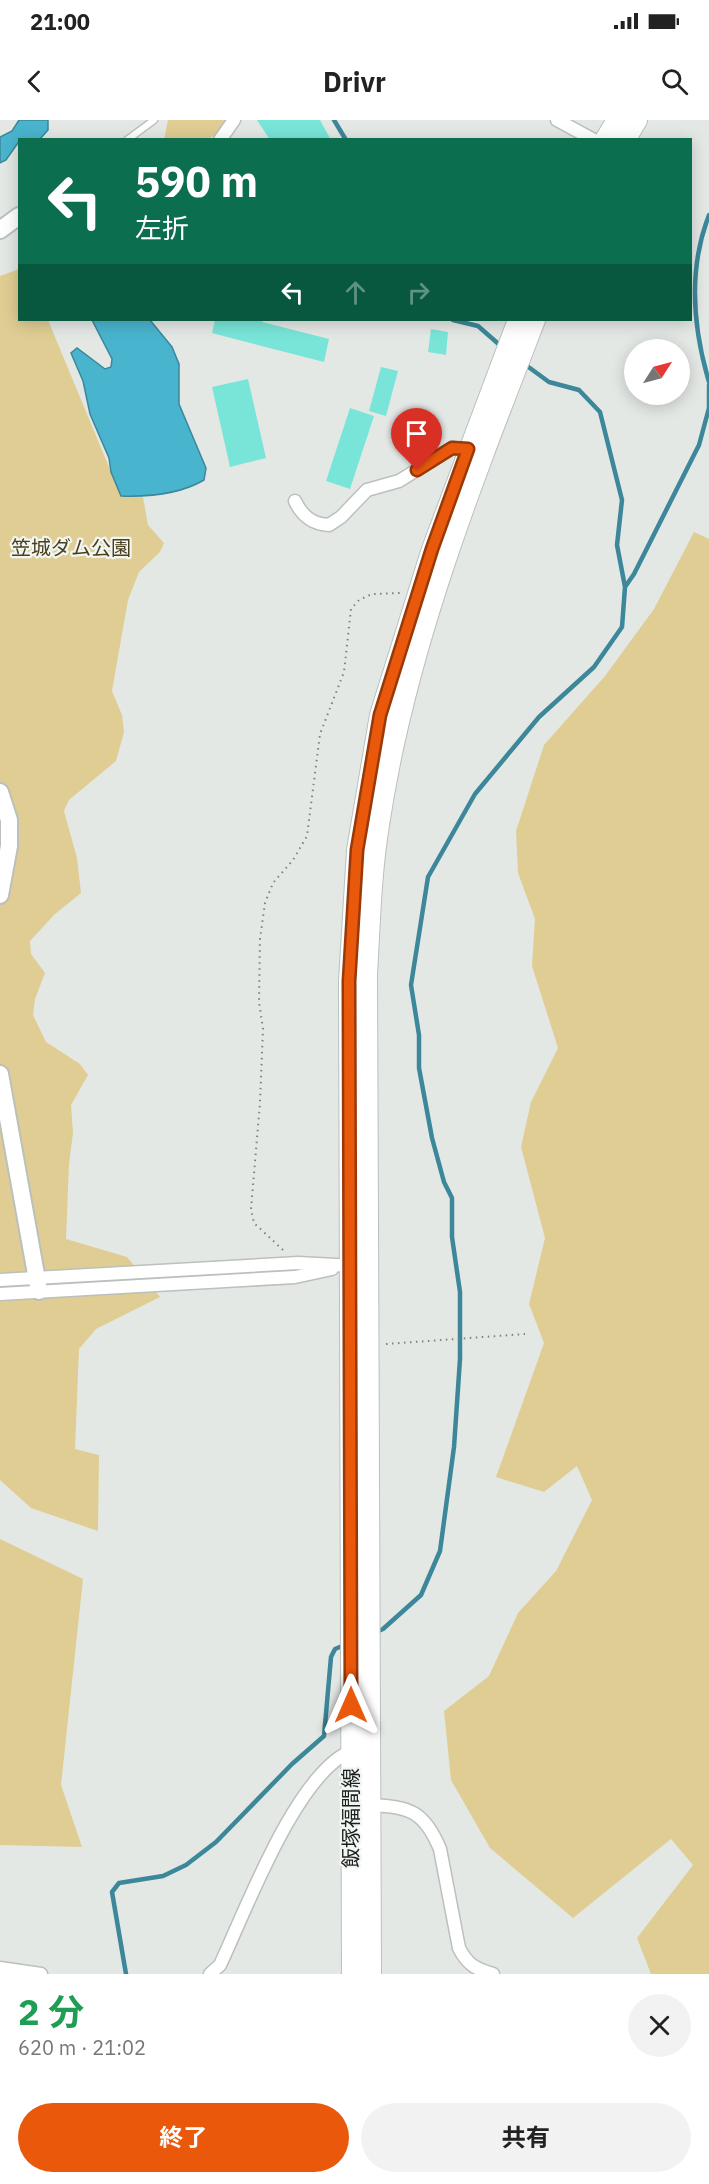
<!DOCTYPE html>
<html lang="ja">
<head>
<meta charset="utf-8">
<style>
  body { margin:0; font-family:"IBM Plex Sans","Noto Sans JP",sans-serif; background:#f2f2f2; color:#222; height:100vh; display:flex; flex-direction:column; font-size:22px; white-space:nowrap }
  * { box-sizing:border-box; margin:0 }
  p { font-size:20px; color:#767676 }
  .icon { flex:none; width:33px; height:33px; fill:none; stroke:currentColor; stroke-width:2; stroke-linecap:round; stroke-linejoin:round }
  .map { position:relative; height:1854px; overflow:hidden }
  .sheet { display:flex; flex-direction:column; background:#fff; flex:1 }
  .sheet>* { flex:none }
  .guide { position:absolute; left:18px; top:18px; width:674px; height:183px; border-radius:0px; box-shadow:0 3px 15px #0003; background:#0b6e4f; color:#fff; overflow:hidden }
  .needle { width:39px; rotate:54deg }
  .buttons { position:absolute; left:624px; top:219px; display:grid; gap:12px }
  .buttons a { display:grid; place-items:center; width:66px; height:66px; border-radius:50%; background:#fff; box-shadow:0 3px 15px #0003; font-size:30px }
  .pin { position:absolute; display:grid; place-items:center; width:51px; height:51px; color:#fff; margin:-62px -26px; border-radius:50% 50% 50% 0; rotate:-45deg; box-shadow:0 0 6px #0007 }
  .pin .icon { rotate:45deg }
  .me { position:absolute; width:66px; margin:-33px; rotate:0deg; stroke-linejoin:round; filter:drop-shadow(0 0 4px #0008) }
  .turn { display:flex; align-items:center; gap:21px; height:126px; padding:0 18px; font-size:27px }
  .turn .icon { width:78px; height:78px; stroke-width:2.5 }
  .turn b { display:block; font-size:42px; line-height:51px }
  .lanes { display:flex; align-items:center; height:57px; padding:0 18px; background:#0003; justify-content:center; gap:30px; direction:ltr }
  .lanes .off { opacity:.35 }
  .round { display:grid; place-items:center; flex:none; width:63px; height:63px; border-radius:32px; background:#f2f2f2 }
  .head { display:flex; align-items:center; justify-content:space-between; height:102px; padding:0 18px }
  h1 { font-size:36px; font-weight:700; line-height:45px; color:#1e9e55 }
  .action { display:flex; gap:12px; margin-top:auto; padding:12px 18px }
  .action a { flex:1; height:69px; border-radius:36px; background:#ea580c; color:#fff; font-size:24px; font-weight:700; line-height:69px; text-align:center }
  .action a+a { background:#f2f2f2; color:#222 }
  .status { display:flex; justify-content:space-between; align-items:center; height:42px; padding:0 30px; background:#fff; direction:ltr }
  .status svg { height:16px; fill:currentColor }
  header { display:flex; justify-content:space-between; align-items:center; height:78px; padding:0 18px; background:#fff; font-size:27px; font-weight:700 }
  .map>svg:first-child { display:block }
  .green { fill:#dfcd93 }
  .water { fill:#49b4ce; stroke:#3c8799; stroke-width:1.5 }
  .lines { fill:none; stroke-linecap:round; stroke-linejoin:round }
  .stream { stroke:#3c8799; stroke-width:4.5 }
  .building { fill:#78e5d8 }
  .lane-casing { stroke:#bbc0bc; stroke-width:9 }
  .street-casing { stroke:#bbc0bc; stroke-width:15 }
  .secondary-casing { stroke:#bbc0bc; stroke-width:20 }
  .primary-casing { stroke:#bbc0bc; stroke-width:22 }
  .path { stroke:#7e817f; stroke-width:2; stroke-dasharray:1.5 4.5; stroke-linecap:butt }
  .lane { stroke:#fff; stroke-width:6 }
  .street { stroke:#fff; stroke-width:12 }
  .secondary { stroke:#fff; stroke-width:16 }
  .primary { stroke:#fff; stroke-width:20 }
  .route-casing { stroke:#983908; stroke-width:15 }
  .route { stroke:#ea580c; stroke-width:10 }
  .labels { text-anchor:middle; stroke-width:4.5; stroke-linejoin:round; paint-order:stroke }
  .park-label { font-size:20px; fill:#4a3f1c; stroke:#f1f6f2 }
  .street-label { font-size:20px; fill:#1c1e1d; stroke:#f1f6f2 }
</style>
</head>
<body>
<div class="status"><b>21:00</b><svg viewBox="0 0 49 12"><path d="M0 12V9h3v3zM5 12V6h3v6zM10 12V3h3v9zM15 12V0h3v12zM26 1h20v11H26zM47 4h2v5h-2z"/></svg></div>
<header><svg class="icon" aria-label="back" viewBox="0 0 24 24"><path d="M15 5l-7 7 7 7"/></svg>Drivr<svg class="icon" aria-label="search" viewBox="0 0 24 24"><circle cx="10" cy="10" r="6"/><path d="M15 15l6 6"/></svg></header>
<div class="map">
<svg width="709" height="1854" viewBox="0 0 709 1854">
  <rect width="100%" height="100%" fill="#e4e8e5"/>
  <!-- green -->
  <path class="green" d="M 168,0 L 241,0 L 208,19 L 164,20 Z
    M 19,149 L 20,200 L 48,200 L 121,376 L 143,377 L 148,405 L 164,423 L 160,432 L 139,452 L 128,480 L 112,571 L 122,595 L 124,612 L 116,641 L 69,680 L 64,691 L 77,738 L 81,773 L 54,795 L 30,821 L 31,834 L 45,853 L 35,879 L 33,895 L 46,922 L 80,944 L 88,955 L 71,985 L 73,1013 L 69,1044 L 66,1119 L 127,1137 L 160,1177 L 96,1209 L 79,1229 L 75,1329 L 99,1335 L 98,1411 L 31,1388 L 0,1360 L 0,156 Z
    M 694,412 L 709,419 L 709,1854 L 651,1854 L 637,1818 L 693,1745 L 671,1719 L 573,1798 L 490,1728 L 451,1660 L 444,1591 L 489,1556 L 518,1493 L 556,1451 L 592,1380 L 577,1346 L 544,1372 L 496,1357 L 544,1223 L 529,1184 L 545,1118 L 521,1027 L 531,982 L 558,928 L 532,846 L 535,799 L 518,753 L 516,711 L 544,625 L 605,556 L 654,489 Z
    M 0,1419 L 83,1459 L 61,1665 L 82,1727 L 0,1725 Z"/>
  <!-- water -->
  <path class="water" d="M 19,0 L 48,0 L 48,10 L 40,19 L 20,20 L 6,40 L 0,43 L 0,17 L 12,11 Z
    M 92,200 L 150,200 L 172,227 L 179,244 L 179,284 L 206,348 L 204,360 C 180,374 148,377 121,376 L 111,352 L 109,338 L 90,294 L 83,261 L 71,233 L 77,228 L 105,249 L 111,247 L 112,239 Z"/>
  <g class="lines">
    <!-- stream -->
    <path class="stream" d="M 334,0 L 346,20
      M 709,95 C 688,149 693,208 709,262
      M 453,200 L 478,206 L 502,227
      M 709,265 L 709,288
      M 625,467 L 634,454 L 699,325 L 709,288
      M 376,1512 L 383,1509 L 421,1475 L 440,1431 L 454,1327 L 460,1239 L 460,1172 L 452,1117 L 452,1078 L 444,1062 L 432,1018 L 419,948 L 419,915 L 411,865 L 428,757 L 475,674 L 539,597 L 594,547 L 622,507 L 625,467 L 617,425 L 622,380 L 600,292 L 579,270 L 549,262 L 523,243
      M 126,1854 L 112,1772 L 119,1763 L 163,1756 L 186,1745 L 216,1722 L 292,1644 L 324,1616 L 331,1537 L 335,1529 L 347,1524"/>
  </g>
  <!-- building -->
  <path class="building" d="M 257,0 L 320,0 L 331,20 L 270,20 Z
    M 215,200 L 263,200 L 262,202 L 329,219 L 324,242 L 212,213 Z
    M 431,209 L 448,212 L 446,235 L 428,232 Z
    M 381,247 L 398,251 L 386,296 L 369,291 Z
    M 248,259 L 266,338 L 230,347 L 212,267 Z
    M 350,288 L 374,296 L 350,369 L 326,361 Z"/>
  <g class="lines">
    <!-- lane casing -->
    <g class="lane-casing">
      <path id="lane" d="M 127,20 L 154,0"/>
    </g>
    <!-- street casing -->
    <g class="street-casing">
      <path id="street" d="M 557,0 L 594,20
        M 220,20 L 234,0
        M 295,381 C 302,396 312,404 329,405 L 341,397 L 367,370 L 399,361 L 452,328 L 476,332
        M 0,1160 L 298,1143 L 355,1146
        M 0,1174 L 295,1157 L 332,1149
        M 371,1685 C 410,1687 424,1691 440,1729 L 459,1828 C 467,1844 475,1849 493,1854
        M 0,1848 L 41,1854
        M 210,1854 L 220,1845 C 246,1790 296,1654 351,1631"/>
    </g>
    <!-- secondary casing -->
    <g class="secondary-casing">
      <path id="secondary" d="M 0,110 L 19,96
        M 0,672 L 9,700 L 9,726 L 0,775
        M 0,954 L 39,1171"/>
    </g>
    <!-- primary casing -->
    <g class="primary-casing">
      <path id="primary" d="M 605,20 L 617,0
        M 625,20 L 637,0
        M 352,1854 L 349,861 L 357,730 L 380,595 L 432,429 L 518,200
        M 371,1854 L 367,854 C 370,804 371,754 379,705 C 405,530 472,363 535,200"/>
    </g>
    <!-- path -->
    <path class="path" d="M 283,1130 L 254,1103 L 251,1089 L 260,983 L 263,909 L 259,882 L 260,819 L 265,783 L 273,763 L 293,740 L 307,716 L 320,614 L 344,552 L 351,489 L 359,480 L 372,474 L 401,473
      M 386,1224 L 525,1214"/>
    <!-- lane -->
    <use href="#lane" class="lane"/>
    <!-- street -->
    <use href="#street" class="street"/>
    <!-- secondary -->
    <use href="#secondary" class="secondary"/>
    <!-- primary -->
    <use href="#primary" class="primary"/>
  </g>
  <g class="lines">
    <!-- route casing -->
    <g class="route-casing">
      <path id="route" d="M 351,1585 L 349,861 L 357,730 L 380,595 L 432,429 L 468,329 L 452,328 L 417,350"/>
    </g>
    <!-- route -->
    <use href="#route" class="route"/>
  </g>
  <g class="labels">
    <!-- park labels -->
    <g class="park-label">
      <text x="71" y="435">笠城ダム公園</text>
    </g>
    <!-- street labels -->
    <g class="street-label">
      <text transform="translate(351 1698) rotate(-90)" y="7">飯塚福間線</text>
    </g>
  </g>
</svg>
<div class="buttons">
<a><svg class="needle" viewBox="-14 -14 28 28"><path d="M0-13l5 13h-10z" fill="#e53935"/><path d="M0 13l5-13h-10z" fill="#767676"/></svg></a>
</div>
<div class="pin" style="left:417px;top:350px;background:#d93025"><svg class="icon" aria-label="arrive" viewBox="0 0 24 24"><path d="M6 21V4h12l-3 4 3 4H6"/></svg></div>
<svg class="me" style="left:351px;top:1585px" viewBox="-20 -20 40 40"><path d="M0-17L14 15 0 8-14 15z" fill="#ea580c" stroke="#fff" stroke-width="4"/></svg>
<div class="guide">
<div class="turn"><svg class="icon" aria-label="left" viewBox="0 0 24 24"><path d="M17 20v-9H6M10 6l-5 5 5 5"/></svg><div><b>590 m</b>左折</div></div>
<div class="lanes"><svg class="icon" aria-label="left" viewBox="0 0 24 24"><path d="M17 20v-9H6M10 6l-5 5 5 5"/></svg><svg class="icon off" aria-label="ahead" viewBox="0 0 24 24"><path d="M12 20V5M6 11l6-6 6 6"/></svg><svg class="icon off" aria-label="right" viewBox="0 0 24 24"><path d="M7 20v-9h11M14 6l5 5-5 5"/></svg></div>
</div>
</div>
<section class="sheet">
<div class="head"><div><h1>2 分</h1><p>620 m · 21:02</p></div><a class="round"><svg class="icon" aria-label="close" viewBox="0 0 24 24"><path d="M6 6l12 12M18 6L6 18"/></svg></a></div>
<div class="action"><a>終了</a><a>共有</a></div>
</section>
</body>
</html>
